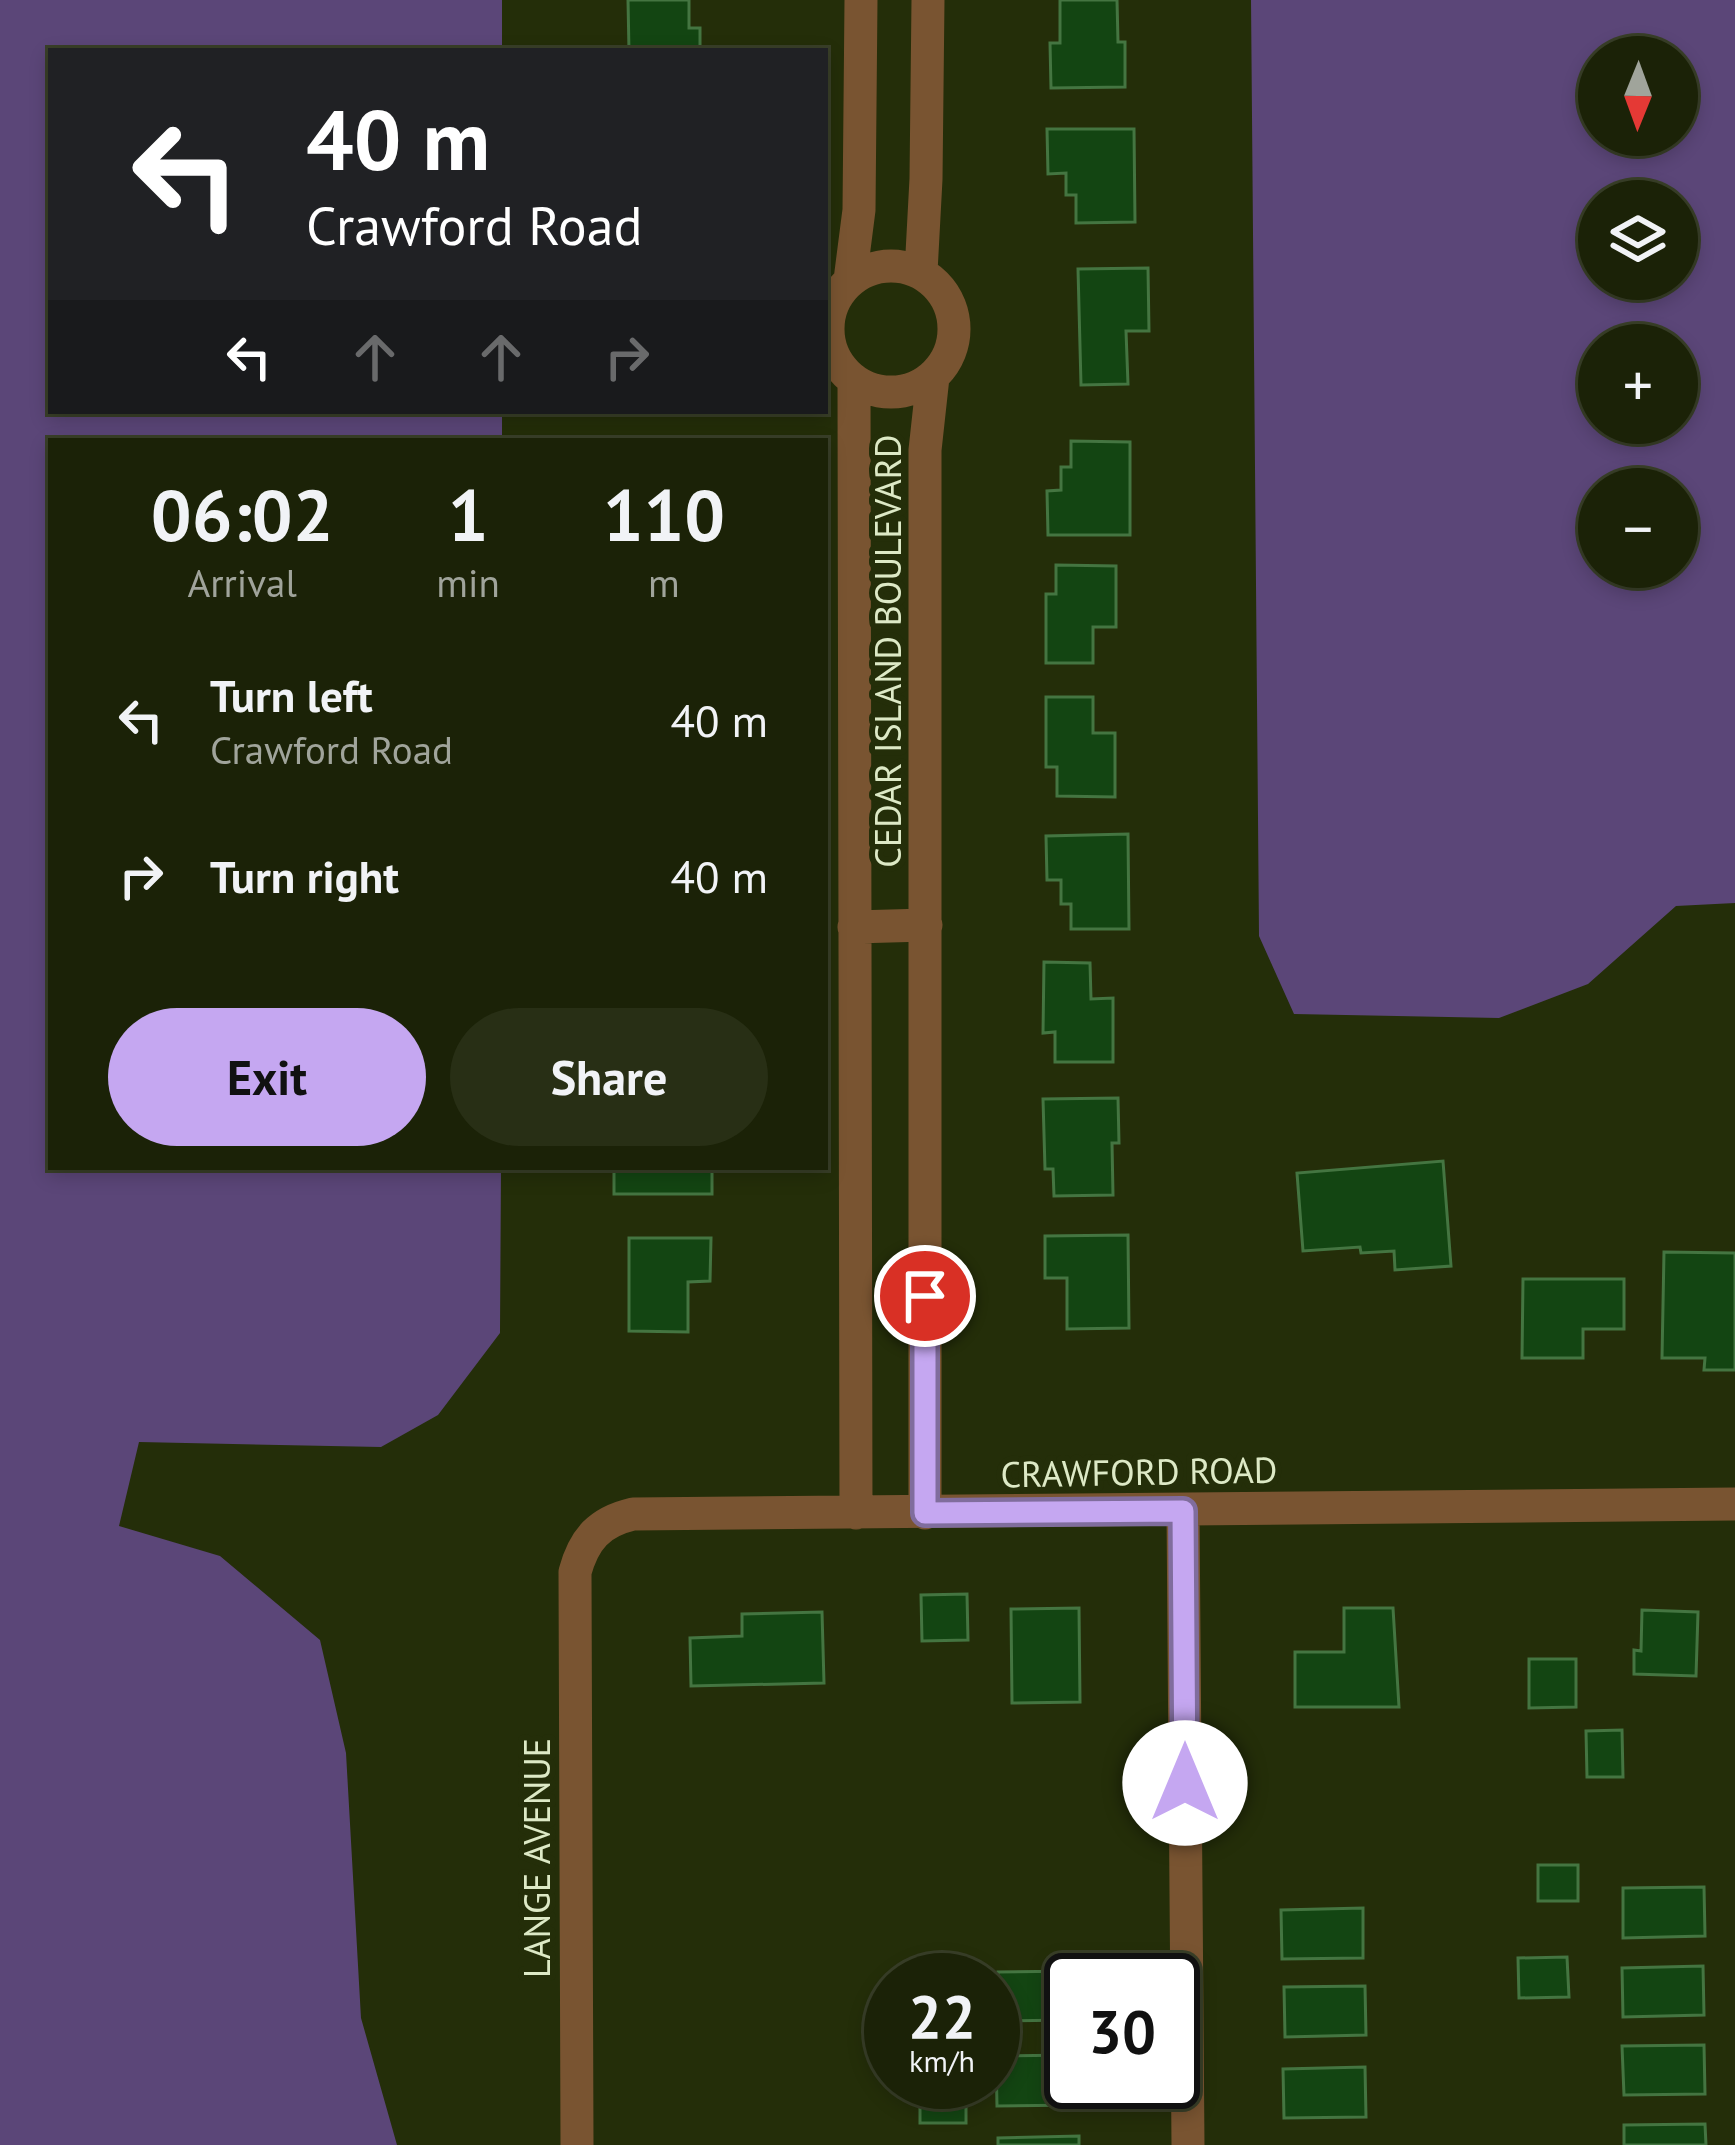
<!DOCTYPE html>
<html lang="en">
<head>
<meta charset="utf-8">
<style>
  body { margin:0; font-family:"PT Sans",sans-serif; background:#282f15; color:#f1f3f6; height:100vh; display:flex; flex-direction:column; font-size:45px; white-space:nowrap }
  * { box-sizing:border-box; margin:0 }
  p { font-size:39px; color:#a0a49b }
  .icon { flex:none; width:66px; height:66px; fill:none; stroke:currentColor; stroke-width:2; stroke-linecap:round; stroke-linejoin:round }
  .map { position:relative; flex:1; overflow:hidden }
  .panel { position:absolute; left:48px; top:438px; width:780px; height:732px; display:flex; flex-direction:column; background:#1b2207; border-radius:0px; box-shadow:0 6px 18px #0003,0 0 0 3px #393f28 }
  .panel>* { flex:none }
  .banner { position:absolute; left:48px; top:48px; width:780px; height:366px; border-radius:0px; box-shadow:0 6px 18px #0003,0 0 0 3px #393f28; background:#202124; color:#fff; overflow:hidden }
  .needle { width:78px; rotate:181deg }
  .controls { position:absolute; left:1578px; top:36px; display:grid; gap:24px }
  .controls a { display:grid; place-items:center; width:120px; height:120px; border-radius:50%; background:#1b2207; box-shadow:0 6px 18px #0003,0 0 0 3px #393f28; font-size:60px }
  .speed { position:absolute; left:864px; top:1953px; display:flex; gap:24px; font-size:60px; font-weight:700; text-align:center }
  .speed>* { display:grid; place-content:center; width:156px; height:156px; border-radius:50%; background:#1b2207; box-shadow:0 6px 18px #0003,0 0 0 3px #393f28; line-height:1 }
  .speed small { font-size:30px; font-weight:400 }
  .speed .limit { border:6px solid #111; border-radius:18px; background:#fff; color:#111 }
  .pin { position:absolute; display:grid; place-items:center; width:102px; height:102px; color:#fff; margin:-51px; border:6px solid #fff; border-radius:50%; box-shadow:0 3px 12px #0007 }
  .me { position:absolute; width:132px; margin:-66px; rotate:0deg; stroke-linejoin:round; filter:drop-shadow(0 0 9px #0008) }
  .turn { display:flex; align-items:center; gap:42px; height:252px; padding:0 60px; font-size:54px }
  .turn .icon { width:156px; height:156px; stroke-width:2.5 }
  .turn b { display:block; font-size:84px; line-height:102px }
  .lanes { display:flex; align-items:center; height:114px; padding:0 60px; background:#0003; justify-content:center; gap:60px; direction:ltr }
  .lanes .off { opacity:.35 }
  .eta { display:flex; justify-content:space-evenly; align-items:center; height:204px; text-align:center }
  .eta b { font-size:72px; font-weight:600; line-height:84px }
  .action { display:flex; gap:24px; margin-top:auto; padding:24px 60px }
  .action a { flex:1; height:138px; border-radius:72px; background:#c5a7f1; color:#111; font-size:48px; font-weight:600; line-height:138px; text-align:center }
  .action a+a { background:#282f15; color:#f1f3f6 }
  ul { padding:0; list-style:none }
  li { display:flex; align-items:center; gap:36px; height:156px; padding:0 60px }
  li div { flex:1 }
  li b { display:block; font-size:45px }
  li em { font-style:normal }
  .map>svg:first-child { display:block }
  .green { fill:#5b4678; fill-rule:evenodd }
  .building { fill:#134512; stroke:#447541; stroke-width:3 }
  .lines { fill:none; stroke-linecap:round; stroke-linejoin:round }
  .street { stroke:#795431; stroke-width:33 }
  .route-casing { stroke:#806d9d; stroke-width:30 }
  .route { stroke:#c5a7f1; stroke-width:21 }
  .labels { text-anchor:middle; stroke-width:12; stroke-linejoin:round; paint-order:stroke }
  .street-label { font-size:36px; fill:#dde9c6; stroke:#242e09 }
</style>
</head>
<body>
<div class="map">
<svg width="1735" height="2145" viewBox="0 0 1735 2145">
  <rect width="100%" height="100%" fill="#242e09"/>
  <!-- green -->
  <path class="green" d="M 0,0 L 502,0 L 502,51 L 51,51 L 51,411 L 502,411 L 502,441 L 51,441 L 51,1167 L 501,1167 L 500,1333 L 438,1415 L 381,1447 L 139,1442 L 119,1526 L 220,1556 L 320,1640 L 346,1753 L 361,2018 L 397,2145 L 0,2145 Z
    M 1251,0 L 1735,0 L 1735,903 L 1676,906 L 1588,984 L 1499,1018 L 1294,1014 L 1259,936 ZM 1599,57 L 1677,57 L 1677,135 L 1599,135 ZM 1599,201 L 1677,201 L 1677,279 L 1599,279 ZM 1599,345 L 1677,345 L 1677,423 L 1599,423 ZM 1599,489 L 1677,489 L 1677,567 L 1599,567 Z"/>
  <!-- building -->
  <path class="building" d="M 628,0 L 689,0 L 689,28 L 700,28 L 700,51 L 629,51 Z
    M 1060,0 L 1117,0 L 1118,42 L 1125,42 L 1125,87 L 1051,88 L 1050,43 L 1060,43 Z
    M 1047,129 L 1134,129 L 1135,222 L 1076,223 L 1076,195 L 1066,195 L 1066,173 L 1048,174 Z
    M 1148,268 L 1149,331 L 1126,331 L 1128,384 L 1081,385 L 1078,269 Z
    M 1071,441 L 1130,442 L 1130,535 L 1048,535 L 1047,491 L 1061,490 L 1061,467 L 1071,467 Z
    M 1056,565 L 1116,566 L 1116,627 L 1093,627 L 1093,663 L 1046,663 L 1046,594 L 1056,594 Z
    M 1046,697 L 1093,697 L 1093,733 L 1115,733 L 1115,797 L 1057,796 L 1057,767 L 1046,767 Z
    M 1128,834 L 1129,929 L 1071,929 L 1071,904 L 1061,904 L 1061,880 L 1047,880 L 1046,836 Z
    M 1044,962 L 1090,963 L 1091,999 L 1113,998 L 1113,1062 L 1055,1062 L 1055,1032 L 1043,1033 Z
    M 1118,1098 L 1119,1143 L 1112,1143 L 1113,1195 L 1054,1196 L 1053,1169 L 1045,1169 L 1043,1099 Z
    M 1443,1161 L 1451,1266 L 1395,1270 L 1394,1251 L 1361,1253 L 1360,1247 L 1303,1251 L 1297,1173 Z
    M 614,1167 L 712,1167 L 712,1194 L 614,1194 Z
    M 1128,1235 L 1129,1328 L 1067,1329 L 1067,1278 L 1045,1278 L 1045,1236 Z
    M 629,1238 L 711,1238 L 710,1281 L 688,1282 L 688,1332 L 629,1331 Z
    M 1664,1252 L 1735,1253 L 1735,1370 L 1704,1370 L 1705,1358 L 1662,1358 Z
    M 1523,1279 L 1624,1279 L 1624,1329 L 1583,1329 L 1583,1358 L 1522,1358 Z
    M 967,1594 L 968,1640 L 922,1641 L 921,1595 Z
    M 1079,1608 L 1080,1702 L 1012,1703 L 1011,1609 Z
    M 1344,1608 L 1393,1608 L 1399,1707 L 1295,1707 L 1295,1652 L 1344,1652 Z
    M 1642,1610 L 1698,1612 L 1696,1676 L 1634,1674 L 1634,1650 L 1641,1651 Z
    M 822,1612 L 824,1683 L 691,1686 L 690,1638 L 742,1636 L 742,1614 Z
    M 1529,1659 L 1576,1659 L 1576,1707 L 1529,1708 Z
    M 1622,1730 L 1623,1777 L 1587,1777 L 1586,1731 Z
    M 1538,1865 L 1578,1865 L 1578,1901 L 1538,1901 Z
    M 1704,1887 L 1705,1936 L 1623,1938 L 1623,1888 Z
    M 1363,1908 L 1363,1958 L 1282,1959 L 1281,1910 Z
    M 1567,1957 L 1569,1997 L 1519,1998 L 1518,1958 Z
    M 1703,1966 L 1704,2015 L 1623,2017 L 1622,1968 Z
    M 1079,1971 L 1079,1980 L 1071,1980 L 1071,2020 L 998,2021 L 998,1972 Z
    M 1365,1986 L 1366,2035 L 1285,2037 L 1284,1987 Z
    M 1704,2045 L 1705,2094 L 1624,2095 L 1622,2046 Z
    M 1071,2055 L 1071,2082 L 1078,2082 L 1078,2105 L 997,2106 L 996,2056 Z
    M 1365,2067 L 1366,2117 L 1284,2118 L 1283,2069 Z
    M 966,2082 L 966,2123 L 920,2123 L 920,2083 Z
    M 1705,2124 L 1706,2145 L 1624,2145 L 1624,2125 Z
    M 1079,2136 L 1079,2145 L 998,2145 L 998,2138 Z"/>
  <g class="lines">
    <!-- street -->
    <path class="street" d="M828 329a63 63 0 1 1 126 0a63 63 0 1 1-126 0Z
      M 921,272 L 926,179 L 928,0
      M 850,280 L 859,210 L 861,0
      M 854,381 L 856,1513
      M 854,927 L 926,925
      M 1183,1511 L 1188,2145
      M 925,1513 L 925,450 L 933,377
      M 577,2145 L 575,1572 C 584,1539 599,1522 633,1514 L 1735,1504"/>
  </g>
  <g class="lines">
    <!-- route casing -->
    <g class="route-casing">
      <path id="route" d="M 925,1296 L 925,1513 L 1183,1511 L 1185,1783"/>
    </g>
    <!-- route -->
    <use href="#route" class="route"/>
  </g>
  <g class="labels">
    <!-- street labels -->
    <g class="street-label">
      <text transform="translate(888 651) rotate(-90)" y="13">CEDAR ISLAND BOULEVARD</text>
      <text transform="translate(1139 1472) rotate(-1)" y="13">CRAWFORD ROAD</text>
      <text transform="translate(537 1858) rotate(-90)" y="13">LANGE AVENUE</text>
    </g>
  </g>
</svg>
<div class="controls">
<a><svg class="needle" viewBox="-14 -14 28 28"><path d="M0-13l5 13h-10z" fill="#e53935"/><path d="M0 13l5-13h-10z" fill="#a0a49b"/></svg></a>
<a><svg class="icon" aria-label="layers" viewBox="0 0 24 24"><path d="M12 4l9 5-9 5-9-5zM3 14l9 5 9-5"/></svg></a>
<a>+</a>
<a>−</a>
</div>
<div class="speed"><div>22<small>km/h</small></div><div class="limit">30</div></div>
<div class="pin" style="left:925px;top:1296px;background:#d93025"><svg class="icon" aria-label="arrive" viewBox="0 0 24 24"><path d="M6 21V4h12l-3 4 3 4H6"/></svg></div>
<svg class="me" style="left:1185px;top:1783px" viewBox="-20 -20 40 40"><circle r="19" fill="#fff"/><path d="M0-13L10 11 0 6-10 11z" fill="#c5a7f1"/></svg>
<div class="banner">
<div class="turn"><svg class="icon" aria-label="left" viewBox="0 0 24 24"><path d="M17 20v-9H6M10 6l-5 5 5 5"/></svg><div><b>40 m</b>Crawford Road</div></div>
<div class="lanes"><svg class="icon" aria-label="left" viewBox="0 0 24 24"><path d="M17 20v-9H6M10 6l-5 5 5 5"/></svg><svg class="icon off" aria-label="ahead" viewBox="0 0 24 24"><path d="M12 20V5M6 11l6-6 6 6"/></svg><svg class="icon off" aria-label="ahead" viewBox="0 0 24 24"><path d="M12 20V5M6 11l6-6 6 6"/></svg><svg class="icon off" aria-label="right" viewBox="0 0 24 24"><path d="M7 20v-9h11M14 6l5 5-5 5"/></svg></div>
</div>
<section class="panel">
<div class="eta">
<div><b>06:02</b><p>Arrival</p></div>
<div><b>1</b><p>min</p></div>
<div><b>110</b><p>m</p></div>
</div>
<ul>
<li><svg class="icon" aria-label="left" viewBox="0 0 24 24"><path d="M17 20v-9H6M10 6l-5 5 5 5"/></svg><div><b>Turn left</b><p>Crawford Road</p></div><em>40 m</em></li>
<li><svg class="icon" aria-label="right" viewBox="0 0 24 24"><path d="M7 20v-9h11M14 6l5 5-5 5"/></svg><div><b>Turn right</b></div><em>40 m</em></li>
</ul>
<div class="action"><a>Exit</a><a>Share</a></div>
</section>
</div>
</body>
</html>
